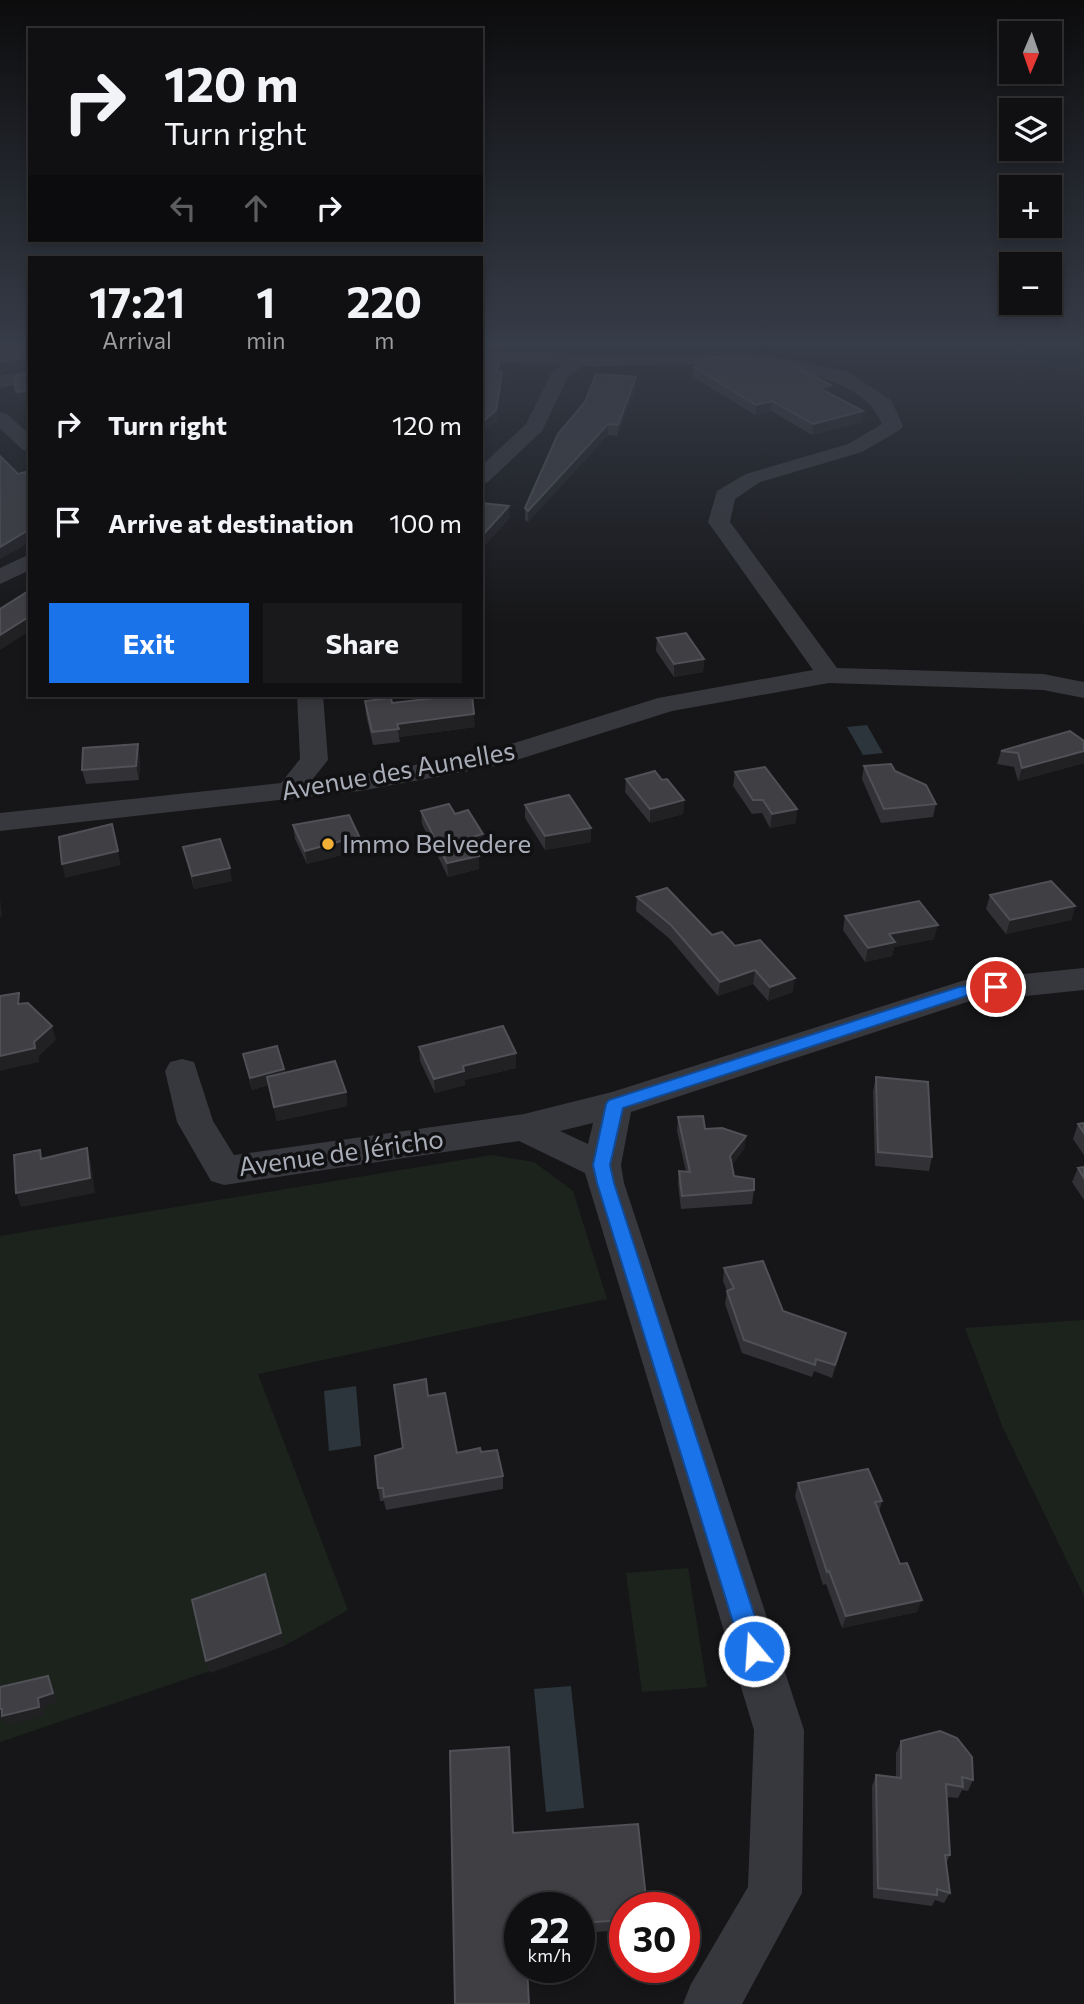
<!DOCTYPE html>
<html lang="en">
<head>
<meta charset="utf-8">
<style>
  body { margin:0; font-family:Commissioner,sans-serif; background:#19191b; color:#f1f3f6; height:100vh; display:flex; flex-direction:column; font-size:26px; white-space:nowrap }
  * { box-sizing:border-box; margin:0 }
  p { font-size:23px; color:#9c9d9f }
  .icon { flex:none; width:38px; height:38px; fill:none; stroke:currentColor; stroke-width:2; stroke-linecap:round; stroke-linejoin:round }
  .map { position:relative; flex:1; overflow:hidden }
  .side { position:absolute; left:28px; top:256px; width:455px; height:441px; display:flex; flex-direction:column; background:#101012; border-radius:0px; box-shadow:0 4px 10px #0003,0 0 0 2px #303032 }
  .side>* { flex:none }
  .banner { position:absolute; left:28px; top:28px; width:455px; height:214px; border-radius:0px; box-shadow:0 4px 10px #0003,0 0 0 2px #303032; background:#101012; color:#f1f3f6; overflow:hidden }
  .needle { width:46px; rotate:182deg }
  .tools { position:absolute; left:999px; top:21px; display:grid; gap:14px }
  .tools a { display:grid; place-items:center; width:63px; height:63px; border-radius:0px; background:#101012; box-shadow:0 4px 10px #0003,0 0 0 2px #303032; font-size:35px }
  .speed { position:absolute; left:504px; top:1892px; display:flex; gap:14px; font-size:35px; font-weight:700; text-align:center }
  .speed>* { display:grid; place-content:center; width:91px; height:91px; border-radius:50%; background:#101012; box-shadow:0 4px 10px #0003,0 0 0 2px #303032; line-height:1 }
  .speed small { font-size:18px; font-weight:400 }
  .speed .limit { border:10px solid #d22; background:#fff; color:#111 }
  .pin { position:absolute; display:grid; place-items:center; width:60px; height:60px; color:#fff; margin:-30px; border:4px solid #fff; border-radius:50%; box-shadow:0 2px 7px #0007 }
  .me { position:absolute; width:77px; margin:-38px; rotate:342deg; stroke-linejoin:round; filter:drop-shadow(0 0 5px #0008) }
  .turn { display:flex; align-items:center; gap:24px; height:147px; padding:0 21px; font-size:32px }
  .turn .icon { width:91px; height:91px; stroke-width:2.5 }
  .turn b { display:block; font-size:49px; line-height:60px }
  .lanes { display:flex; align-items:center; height:66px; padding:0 21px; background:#0003; justify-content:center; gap:35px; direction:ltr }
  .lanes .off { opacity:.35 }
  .eta { display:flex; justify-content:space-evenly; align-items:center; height:119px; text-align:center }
  .eta b { font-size:42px; font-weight:700; line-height:49px }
  .action { display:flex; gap:14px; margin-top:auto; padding:14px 21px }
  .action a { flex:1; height:80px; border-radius:0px; background:#1a73e8; color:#fff; font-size:28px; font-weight:700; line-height:80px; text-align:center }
  .action a+a { background:#19191b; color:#f1f3f6 }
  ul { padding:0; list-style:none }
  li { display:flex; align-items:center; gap:21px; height:98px; padding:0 21px }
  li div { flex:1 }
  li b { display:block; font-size:26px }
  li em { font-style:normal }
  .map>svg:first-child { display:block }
  .green { fill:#1c231d }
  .water { fill:#2c353c }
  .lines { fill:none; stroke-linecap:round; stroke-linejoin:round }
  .minor { fill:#37383d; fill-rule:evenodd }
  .wall { fill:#323236 }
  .shaded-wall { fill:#212124 }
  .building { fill:#3f3f44; stroke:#4f5156; stroke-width:2 }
  .route { fill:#1a73e8; stroke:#114b97; stroke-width:2 }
  .poi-dot { fill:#f2b134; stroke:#111113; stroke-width:2.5 }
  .labels { text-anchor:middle; stroke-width:7; stroke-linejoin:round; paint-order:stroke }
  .street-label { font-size:26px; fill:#a8adb8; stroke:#111113 }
  .poi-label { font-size:26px; fill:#a8adb8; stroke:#111113; text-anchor:start }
</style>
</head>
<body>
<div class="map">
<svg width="1084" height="2004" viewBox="0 0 1084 2004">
  <rect width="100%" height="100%" fill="#161618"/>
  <!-- green -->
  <path class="green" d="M 946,345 L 1084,345 L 1084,375 Z
    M 492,1155 L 534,1162 L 573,1191 L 607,1299 L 258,1374 L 348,1610 L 284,1646 L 0,1742 L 0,1236 Z
    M 1084,1320 L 1084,1596 L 1003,1428 L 965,1328 Z
    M 688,1568 L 707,1687 L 642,1692 L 626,1573 Z"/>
  <!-- water -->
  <path class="water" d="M 867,725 L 883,753 L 863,755 L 847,727 Z
    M 356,1386 L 361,1446 L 329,1451 L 324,1391 Z
    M 571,1686 L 584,1808 L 546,1812 L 534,1689 Z"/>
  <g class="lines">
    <!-- minor -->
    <path class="minor" d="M 481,351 L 595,355 L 766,355 L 846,371 L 891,400 L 903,426 L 900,430 L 862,452 L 760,482 L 735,499 L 730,522 L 837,668 L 1043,674 L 1084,682 L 1084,698 L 1043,690 L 829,683 L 672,711 L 501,765 L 360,791 L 0,831 L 0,813 L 281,783 L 300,759 L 297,695 L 323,695 L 328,760 L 312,780 L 360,775 L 486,752 L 658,698 L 813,670 L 708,522 L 717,491 L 746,474 L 848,444 L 882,424 C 850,343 655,369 582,366 L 568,377 L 542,431 L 488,482 L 481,484 L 481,466 L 526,424 L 551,374 L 560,365 L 481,361 Z
      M 30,370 L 30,382 L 0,388 L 0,376 Z
      M 0,412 L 7,414 L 30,435 L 30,452 L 23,450 L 0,429 Z
      M 30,554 L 30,570 L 0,584 L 0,568 Z
      M 1084,968 L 1084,990 L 967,1002 L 631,1112 L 621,1165 L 624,1183 L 804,1730 L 802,1893 L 742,2004 L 683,2004 L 691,1984 L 748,1887 L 754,1730 L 585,1173 L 519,1141 L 224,1185 L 211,1181 L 177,1122 L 165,1071 L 170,1062 L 182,1059 L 194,1062 L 213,1121 L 234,1155 L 524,1114 L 612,1092 L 965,980 ZM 593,1123 L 588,1144 L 560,1131 Z"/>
  </g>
  <!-- wall -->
  <path class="wall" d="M 481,345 L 504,345 L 503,349 L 481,349 Z
    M 587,345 L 674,345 L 674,346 Z
    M 694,367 L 831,385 L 829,394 L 863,411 L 862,422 L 812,435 L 771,411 L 755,415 L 693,377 Z
    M 636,388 L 617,436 L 608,435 L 528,522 L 525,520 L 525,508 Z
    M 657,638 L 704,659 L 703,672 L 674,677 L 656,651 Z
    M 365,701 L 392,703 L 475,727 L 399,737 L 400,742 L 373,745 L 366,715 Z
    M 1084,741 L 1084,763 L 1018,781 L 1014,767 L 997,764 L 1001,751 Z
    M 140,757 L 139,780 L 86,784 L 82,770 Z
    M 864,766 L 895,771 L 936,804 L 933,817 L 881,823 L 862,779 Z
    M 735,772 L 796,823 L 770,828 L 762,813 L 752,814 L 733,786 Z
    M 626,779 L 662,780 L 684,800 L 683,814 L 650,823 L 625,792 Z
    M 525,805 L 591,828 L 591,842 L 545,850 L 525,818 Z
    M 421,811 L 455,814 L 483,848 L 475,850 L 479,856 L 479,869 L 448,877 L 422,824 Z
    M 293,825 L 359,836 L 360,850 L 307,864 L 295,839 Z
    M 183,847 L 232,881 L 194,889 Z
    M 990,895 L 1075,906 L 1071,920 L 1006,934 L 986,909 Z
    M 637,897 L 712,935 L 793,992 L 768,1001 L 753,984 L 718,996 L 670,939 L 636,911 Z
    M 845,916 L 934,939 L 894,947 L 892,956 L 865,962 L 843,930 Z
    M 419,1047 L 516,1068 L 464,1080 L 465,1085 L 435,1093 L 420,1061 Z
    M 243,1054 L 284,1069 L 285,1073 L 346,1092 L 347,1106 L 277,1121 L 268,1085 L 252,1090 Z
    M 876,1077 L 932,1157 L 929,1171 L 875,1166 L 873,1091 Z
    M 678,1117 L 705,1129 L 746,1136 L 744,1149 L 732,1165 L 734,1176 L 754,1190 L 752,1204 L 681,1209 L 678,1184 L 679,1171 L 686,1172 L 677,1131 Z
    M 1084,1123 L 1084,1155 L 1073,1139 L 1078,1124 Z
    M 1084,1167 L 1084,1200 L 1072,1182 L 1078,1168 Z
    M 724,1268 L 783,1311 L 843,1345 L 832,1378 L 814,1371 L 812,1377 L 742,1353 L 725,1304 L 727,1291 L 723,1281 Z
    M 428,1396 L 457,1453 L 481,1452 L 503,1476 L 503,1489 L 386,1510 L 384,1501 L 380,1501 L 378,1488 L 403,1448 Z
    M 798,1483 L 882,1501 L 879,1512 L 917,1612 L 842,1628 L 826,1584 L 823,1585 L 795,1496 Z
    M 901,1741 L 973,1780 L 968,1791 L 962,1790 L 958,1798 L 947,1797 L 950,1855 L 946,1864 L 950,1893 L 944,1903 L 935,1900 L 932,1906 L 873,1898 L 872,1786 L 876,1775 L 896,1777 L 896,1753 Z
    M 513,1833 L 625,1908 L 625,1930 L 579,1933 L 579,1908 L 520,1908 Z"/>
  <!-- shaded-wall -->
  <path class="shaded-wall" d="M 500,354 L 500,365 L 497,382 L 497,371 Z
    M 27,357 L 29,367 L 0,373 L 0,362 Z
    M 502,372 L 502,382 L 497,421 L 481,434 L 481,423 Z
    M 636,377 L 636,388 L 617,436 L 618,425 Z
    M 831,385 L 829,396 L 819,388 Z
    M 30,391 L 30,401 L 19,402 L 16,392 Z
    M 772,401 L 771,411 L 755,415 L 756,405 Z
    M 863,411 L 862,422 L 812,435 L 813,424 Z
    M 608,424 L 608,435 L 528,522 L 528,511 Z
    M 509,506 L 510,518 L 481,550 L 481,537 Z
    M 30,529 L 30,542 L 0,559 L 0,547 Z
    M 30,616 L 30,631 L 0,650 L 0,635 Z
    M 704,659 L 703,672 L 674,677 L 674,664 Z
    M 474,714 L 475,727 L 399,737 L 397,724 Z
    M 138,744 L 140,757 L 139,780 L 136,766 Z
    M 1084,751 L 1084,763 L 1018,781 L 1022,768 Z
    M 684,800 L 683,814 L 650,823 L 650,809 Z
    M 797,809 L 796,823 L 770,828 L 772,814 Z
    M 112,824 L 121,865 L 65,878 L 62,864 Z
    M 591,828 L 591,842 L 545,850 L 545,836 Z
    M 483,834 L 483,848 L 469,852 L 468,838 Z
    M 359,836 L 360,850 L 307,864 L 305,851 Z
    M 479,856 L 479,869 L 448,877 L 447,863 Z
    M 230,868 L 232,881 L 194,889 L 192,876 Z
    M 0,898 L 2,916 L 0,917 Z
    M 1075,906 L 1071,920 L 1006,934 L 1010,920 Z
    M 938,925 L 934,939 L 894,947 L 892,956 L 865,962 L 868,948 L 889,934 Z
    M 755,970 L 753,984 L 718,996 L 720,982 Z
    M 795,978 L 793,992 L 768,1001 L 770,987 Z
    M 52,1026 L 56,1040 L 39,1056 L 39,1062 L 0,1071 L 0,1056 L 34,1042 Z
    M 516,1053 L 516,1068 L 464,1080 L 465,1085 L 435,1093 L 434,1079 L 463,1066 Z
    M 284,1069 L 286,1081 L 267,1077 L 268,1085 L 252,1090 L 250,1078 Z
    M 346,1092 L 347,1106 L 277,1121 L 274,1107 Z
    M 746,1136 L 744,1149 L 728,1170 L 730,1156 Z
    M 87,1148 L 91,1163 L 95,1193 L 21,1207 L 16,1193 Z
    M 846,1333 L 843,1345 L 832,1378 L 835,1365 Z
    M 922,1600 L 917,1612 L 842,1628 L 846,1616 Z
    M 281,1633 L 284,1646 L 210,1673 L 206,1661 Z
    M 48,1676 L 53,1686 L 57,1703 L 43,1707 L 44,1716 L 7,1725 L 3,1719 L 0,1720 L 0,1709 L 38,1698 Z"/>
  <!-- building -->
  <path class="building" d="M 0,345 L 30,345 L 30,359 L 27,357 L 0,362 Z
    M 481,353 L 500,354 L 497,371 L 502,372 L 496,410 L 481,423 Z
    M 712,357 L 786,362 L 831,385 L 819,388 L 863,411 L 813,424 L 772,401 L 756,405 L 694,367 Z
    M 30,372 L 30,391 L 16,392 L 14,377 Z
    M 596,374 L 636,377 L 618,425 L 608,424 L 528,511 L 525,508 L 558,434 L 585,402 Z
    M 0,456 L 18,474 L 30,471 L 30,529 L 0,547 Z
    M 481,503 L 509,506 L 481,537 Z
    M 30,590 L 30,616 L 0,635 L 0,609 Z
    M 686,633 L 704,659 L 674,664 L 657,638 Z
    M 462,695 L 472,695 L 474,714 L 397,724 L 399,729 L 372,732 L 365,701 L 391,698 L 392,703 Z
    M 1070,731 L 1084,741 L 1084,751 L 1022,768 L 1018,753 L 1001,751 Z
    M 138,744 L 136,766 L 82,770 L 83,748 Z
    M 891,764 L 895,771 L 926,785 L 936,804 L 884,809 L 864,766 Z
    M 765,767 L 797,809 L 772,814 L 763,800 L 753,800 L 735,772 Z
    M 655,771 L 662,780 L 667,779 L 684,800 L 650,809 L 626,779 Z
    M 569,795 L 591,828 L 545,836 L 525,805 Z
    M 449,804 L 455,814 L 468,810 L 483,834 L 468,838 L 479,856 L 447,863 L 421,811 Z
    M 349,815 L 359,836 L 305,851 L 293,825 Z
    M 112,824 L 118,851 L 62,864 L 59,837 Z
    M 220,839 L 230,868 L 192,876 L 183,847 Z
    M 1051,881 L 1075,906 L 1010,920 L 990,895 Z
    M 667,888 L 712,935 L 722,932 L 735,946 L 760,940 L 795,978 L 770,987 L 755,970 L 720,982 L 671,925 L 637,897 Z
    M 919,901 L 938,925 L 889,934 L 895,942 L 868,948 L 845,916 Z
    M 19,993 L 18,1004 L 28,1003 L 52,1026 L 34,1042 L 35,1048 L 0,1056 L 0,996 Z
    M 503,1026 L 516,1053 L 463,1066 L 464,1071 L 434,1079 L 419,1047 Z
    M 277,1046 L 284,1069 L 250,1078 L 243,1054 Z
    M 335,1061 L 346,1092 L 274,1107 L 267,1077 Z
    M 876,1077 L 928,1082 L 932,1157 L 878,1152 Z
    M 703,1116 L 705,1129 L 722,1128 L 746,1136 L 730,1156 L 734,1176 L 754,1179 L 754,1190 L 682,1196 L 679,1171 L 690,1172 L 678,1117 Z
    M 1084,1123 L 1084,1133 L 1078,1124 Z
    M 87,1148 L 90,1178 L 16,1193 L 14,1155 L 40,1150 L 41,1159 Z
    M 1084,1167 L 1084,1178 L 1078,1168 Z
    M 763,1261 L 783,1311 L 846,1333 L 835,1365 L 816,1359 L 815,1365 L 744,1340 L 727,1291 L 734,1288 L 724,1268 Z
    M 426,1379 L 428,1396 L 445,1393 L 457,1453 L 480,1448 L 481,1452 L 497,1450 L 503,1476 L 384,1497 L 383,1488 L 378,1488 L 375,1456 L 403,1448 L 394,1385 Z
    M 868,1469 L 882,1501 L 875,1502 L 900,1564 L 907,1563 L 922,1600 L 846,1616 L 829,1571 L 827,1572 L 798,1483 Z
    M 265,1574 L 281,1633 L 206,1661 L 192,1600 Z
    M 48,1676 L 53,1693 L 38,1698 L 39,1707 L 2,1716 L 2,1709 L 0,1709 L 0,1687 Z
    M 940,1731 L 957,1738 L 972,1757 L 973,1780 L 962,1777 L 963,1787 L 946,1784 L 950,1855 L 945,1855 L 950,1893 L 937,1889 L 937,1895 L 878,1888 L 876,1775 L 901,1778 L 901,1741 Z
    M 509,1747 L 513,1833 L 638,1824 L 647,1908 L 625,1908 L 625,1920 L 579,1923 L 579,1908 L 520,1908 L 520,1967 L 527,1967 L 529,2004 L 455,2004 L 450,1751 Z"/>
  <!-- sky -->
  <linearGradient id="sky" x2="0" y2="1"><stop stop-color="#0c0c0d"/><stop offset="0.55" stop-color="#363c48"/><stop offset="1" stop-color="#363c48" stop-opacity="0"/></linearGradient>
  <rect width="1084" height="625" fill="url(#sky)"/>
  <!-- route -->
  <path class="route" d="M 996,982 L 1004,987 L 1002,991 L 966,996 L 623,1108 L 610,1165 L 614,1183 L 766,1651 L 762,1660 L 754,1663 L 746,1660 L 742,1651 L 597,1183 L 593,1165 L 606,1104 L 609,1100 L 959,987 Z"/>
  <!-- markers -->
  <circle class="poi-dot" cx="328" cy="844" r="7"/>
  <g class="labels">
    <!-- street labels -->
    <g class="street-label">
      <text transform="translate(398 771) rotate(-10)" y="9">Avenue des Aunelles</text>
      <text transform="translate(341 1153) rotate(-8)" y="9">Avenue de Jéricho</text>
    </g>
    <!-- poi labels -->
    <g class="poi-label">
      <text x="342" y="853">Immo Belvedere</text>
    </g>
  </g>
</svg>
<div class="tools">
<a><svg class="needle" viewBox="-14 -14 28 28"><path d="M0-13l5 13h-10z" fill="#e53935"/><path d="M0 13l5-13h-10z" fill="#9c9d9f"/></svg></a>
<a><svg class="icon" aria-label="layers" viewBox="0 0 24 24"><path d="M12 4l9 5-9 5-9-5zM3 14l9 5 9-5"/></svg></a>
<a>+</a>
<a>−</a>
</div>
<div class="speed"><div>22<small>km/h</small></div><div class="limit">30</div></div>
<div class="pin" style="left:996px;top:987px;background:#d93025"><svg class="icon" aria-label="arrive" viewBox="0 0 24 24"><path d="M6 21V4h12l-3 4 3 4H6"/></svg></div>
<svg class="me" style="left:754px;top:1651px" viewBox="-20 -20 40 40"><circle r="17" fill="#1a73e8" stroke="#fff" stroke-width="3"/><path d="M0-11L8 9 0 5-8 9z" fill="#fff"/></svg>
<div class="banner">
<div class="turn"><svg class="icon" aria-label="right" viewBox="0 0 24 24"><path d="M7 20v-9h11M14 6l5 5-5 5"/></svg><div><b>120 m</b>Turn right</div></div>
<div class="lanes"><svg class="icon off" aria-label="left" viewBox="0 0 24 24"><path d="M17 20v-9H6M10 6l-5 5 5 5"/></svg><svg class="icon off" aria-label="ahead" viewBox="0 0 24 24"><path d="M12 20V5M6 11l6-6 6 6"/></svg><svg class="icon" aria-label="right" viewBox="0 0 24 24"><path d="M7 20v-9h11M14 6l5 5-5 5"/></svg></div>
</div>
<section class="side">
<div class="eta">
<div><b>17:21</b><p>Arrival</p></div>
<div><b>1</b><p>min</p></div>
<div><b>220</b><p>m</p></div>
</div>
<ul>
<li><svg class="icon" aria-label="right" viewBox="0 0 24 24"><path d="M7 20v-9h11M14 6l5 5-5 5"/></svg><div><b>Turn right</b></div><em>120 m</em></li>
<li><svg class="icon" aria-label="arrive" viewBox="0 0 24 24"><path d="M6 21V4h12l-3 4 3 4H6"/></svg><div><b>Arrive at destination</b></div><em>100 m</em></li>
</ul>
<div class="action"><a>Exit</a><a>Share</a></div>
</section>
</div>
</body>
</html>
